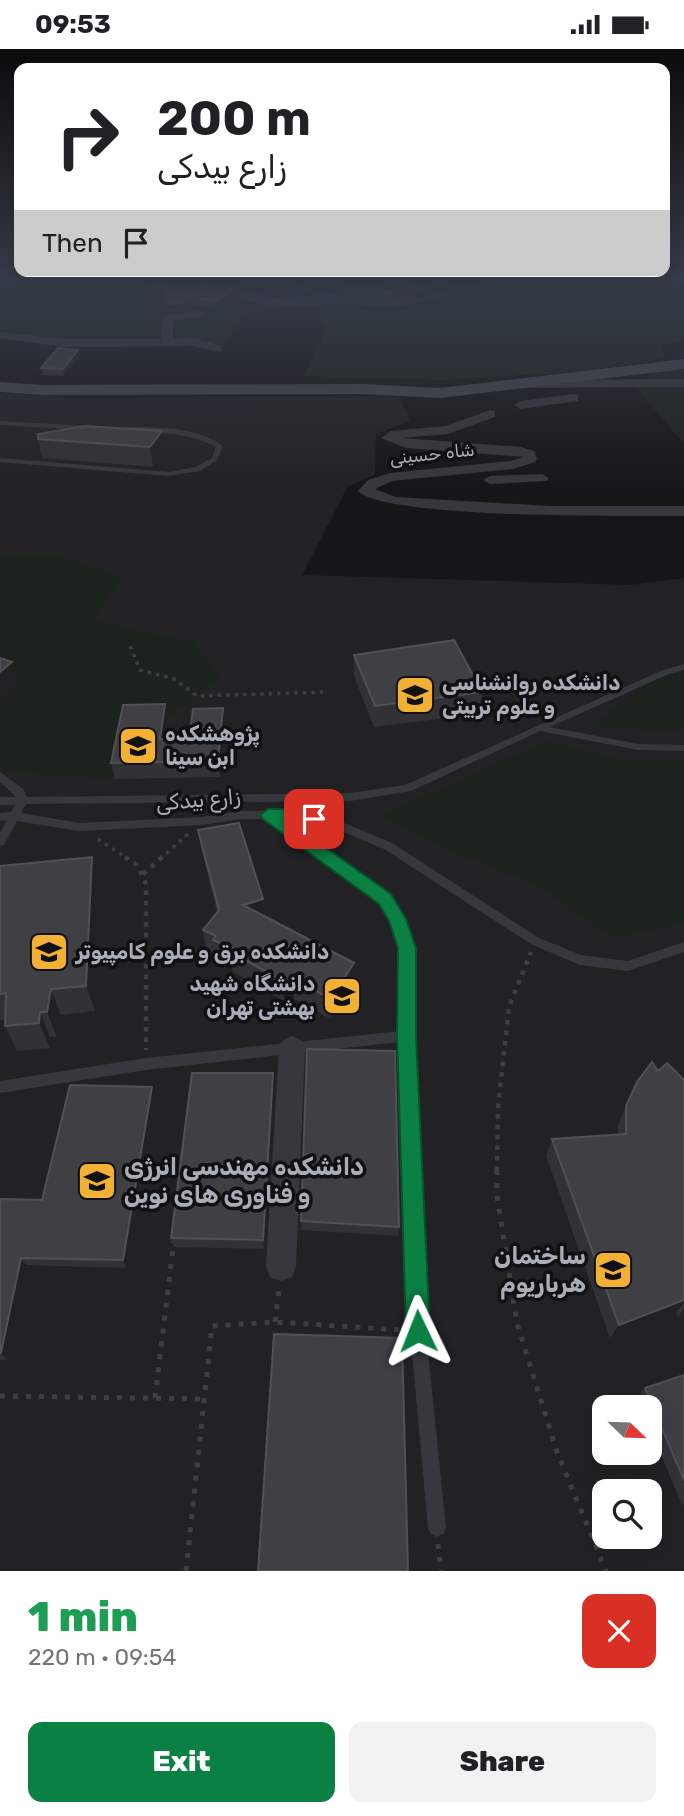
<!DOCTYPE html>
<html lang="en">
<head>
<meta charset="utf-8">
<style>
  body { margin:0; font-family:Rubik,Cairo,sans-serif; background:#f2f2f2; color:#202124; height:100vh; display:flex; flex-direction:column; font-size:26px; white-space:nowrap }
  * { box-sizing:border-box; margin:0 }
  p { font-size:23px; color:#757577 }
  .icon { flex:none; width:38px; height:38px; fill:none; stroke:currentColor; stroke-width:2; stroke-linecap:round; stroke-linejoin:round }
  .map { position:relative; height:1522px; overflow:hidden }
  .drawer { display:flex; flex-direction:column; background:#fff; flex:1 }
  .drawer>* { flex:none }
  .top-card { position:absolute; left:14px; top:14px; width:656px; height:214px; border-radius:14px; box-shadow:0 7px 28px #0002; background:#fff; color:#202124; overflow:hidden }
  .needle { width:46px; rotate:113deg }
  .tools { position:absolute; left:592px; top:1346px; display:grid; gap:14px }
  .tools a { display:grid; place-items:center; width:70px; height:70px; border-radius:14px; background:#fff; box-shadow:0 7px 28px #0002; font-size:35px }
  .pin { position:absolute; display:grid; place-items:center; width:60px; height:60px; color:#fff; margin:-30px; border-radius:14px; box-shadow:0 4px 10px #0006 }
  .me { position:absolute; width:77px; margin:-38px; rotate:358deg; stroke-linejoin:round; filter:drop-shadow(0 0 5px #0008) }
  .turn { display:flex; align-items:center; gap:24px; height:147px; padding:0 28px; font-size:32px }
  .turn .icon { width:91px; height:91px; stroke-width:2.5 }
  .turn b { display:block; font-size:49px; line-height:60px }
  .then { display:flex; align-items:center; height:66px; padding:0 28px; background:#0003; gap:14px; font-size:26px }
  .round { display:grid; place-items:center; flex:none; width:74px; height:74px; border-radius:14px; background:#f2f2f2 }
  .overview { display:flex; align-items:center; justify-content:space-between; height:119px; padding:0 28px }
  h1 { font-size:42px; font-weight:800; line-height:52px; color:#1e9e55 }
  .cta { display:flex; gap:14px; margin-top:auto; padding:14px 28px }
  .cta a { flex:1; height:80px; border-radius:14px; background:#0b8043; color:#fff; font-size:28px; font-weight:800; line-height:80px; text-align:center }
  .cta a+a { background:#f2f2f2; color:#202124 }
  .status { display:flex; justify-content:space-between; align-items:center; height:49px; padding:0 35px; background:#fff; direction:ltr }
  .status svg { height:19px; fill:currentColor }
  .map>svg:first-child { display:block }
  .built { fill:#222225; fill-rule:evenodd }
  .green { fill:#1c231d }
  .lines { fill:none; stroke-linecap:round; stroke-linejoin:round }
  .river { fill:#2c353c; fill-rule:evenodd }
  .path-far2 { stroke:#3d3f44; stroke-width:3.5; stroke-dasharray:3.5 5; stroke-linecap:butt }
  .path-far1 { stroke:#3d3f44; stroke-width:4.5; stroke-dasharray:4.5 6; stroke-linecap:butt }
  .path { stroke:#3d3f44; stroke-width:5; stroke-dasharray:5 8; stroke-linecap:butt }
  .lane { fill:#37383d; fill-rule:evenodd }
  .street { fill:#37383d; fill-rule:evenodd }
  .secondary { fill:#45474d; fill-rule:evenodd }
  .wall { fill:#323236 }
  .shaded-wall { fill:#212124 }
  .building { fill:#3f3f44; stroke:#4f5156; stroke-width:2 }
  .route { fill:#0b8043; stroke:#07532c; stroke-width:2 }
  .labels { text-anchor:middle; stroke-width:7; stroke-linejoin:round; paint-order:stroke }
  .far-street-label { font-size:18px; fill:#a8adb8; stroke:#111113 }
  .poi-label { font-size:21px; font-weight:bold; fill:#a8adb8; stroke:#111113; text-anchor:start }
  .street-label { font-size:21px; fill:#a8adb8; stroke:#111113 }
  .near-poi-label { font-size:24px; font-weight:bold; fill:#a8adb8; stroke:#111113; text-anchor:start }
</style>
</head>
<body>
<div class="status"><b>09:53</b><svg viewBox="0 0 49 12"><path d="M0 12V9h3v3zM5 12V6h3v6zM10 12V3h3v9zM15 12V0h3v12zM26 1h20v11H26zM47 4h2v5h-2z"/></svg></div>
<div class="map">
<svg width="684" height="1522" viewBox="0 0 684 1522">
  <rect width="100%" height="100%" fill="#161618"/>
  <!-- built -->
  <path class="built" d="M 0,344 L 78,349 L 400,348 L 410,372 L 376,385 L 375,426 L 348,437 L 302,526 L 630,536 L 684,529 L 684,1522 L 0,1522 ZM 604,1358 L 649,1358 L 649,1404 L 604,1404 ZM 604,1442 L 649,1442 L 649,1488 L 604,1488 Z"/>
  <!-- green -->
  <path class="green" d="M 0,227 L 154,227 L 223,240 L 247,261 L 223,299 L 175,289 L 175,270 L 171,266 L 164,268 L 163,291 L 65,290 L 0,283 Z
    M 525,227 L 684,227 L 684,291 L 661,297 L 666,309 L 585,322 L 445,331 L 304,327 L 327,279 L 317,255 L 408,254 L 520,233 Z
    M 684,319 L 684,395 L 638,341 L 652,323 Z
    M 56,506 L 122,528 L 93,572 L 193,593 L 219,627 L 168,670 L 126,671 L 115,730 L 0,722 L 0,508 Z
    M 684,624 L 684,680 L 659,682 L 591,677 L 652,629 Z
    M 546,692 L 623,711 L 684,711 L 684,874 L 612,889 L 539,837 L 434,795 L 382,766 Z"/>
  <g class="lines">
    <!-- river -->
    <path class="river" d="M 206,227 L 225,227 L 252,243 L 271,249 L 335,245 L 397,248 L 497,227 L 526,227 L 518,232 L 397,258 L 335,255 L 270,259 L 240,249 Z
      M 564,227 L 630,227 C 622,235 572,235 564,227 Z
      M 661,227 L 684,227 L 684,233 L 663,230 Z"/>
    <!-- path-far2 -->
    <path class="path-far2" d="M 130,597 L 140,621 L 174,630 L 197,647 L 323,643
      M 98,790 L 128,810
      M 160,810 L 188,785"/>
    <!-- path-far1 -->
    <path class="path-far1" d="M 125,808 L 137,816 L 146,835 L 146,1001
      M 143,825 L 162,808
      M 497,1122 L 498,1057 L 509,958 L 531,903"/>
    <!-- path -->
    <path class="path" d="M 497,1121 L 497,1147 L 517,1274 L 557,1403 L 606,1522
      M 275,1273 L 279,1240
      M 0,1347 L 204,1350
      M 155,1349 L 174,1191
      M 438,1495 L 441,1522
      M 186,1522 L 212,1277 L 275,1273 L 402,1281"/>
    <!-- lane -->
    <path class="lane" d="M 0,372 L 89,377 L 92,379 L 89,381 L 0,376 Z
      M 123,378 C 156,378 195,377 223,397 L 217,411 L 200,422 L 169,427 L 0,413 L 0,409 L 169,423 L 195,418 L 212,409 L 216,398 C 183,381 156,385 121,381 L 120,380 Z
      M 684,615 L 684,621 L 669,625 L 550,678 L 638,695 L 684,696 L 684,702 L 638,701 L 540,682 L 411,742 L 350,752 L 26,755 L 21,764 L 79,774 L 203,768 L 240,762 L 297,762 L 335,770 L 392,794 L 539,889 L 581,906 L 628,912 L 684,893 L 684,903 L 628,922 L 580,916 L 531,895 L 384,800 L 329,777 L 297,770 L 281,770 L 389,847 L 403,870 L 413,899 L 412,987 L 426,1282 L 446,1479 L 443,1485 L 437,1488 L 431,1485 L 428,1479 L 410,1282 L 400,993 L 146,1021 L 0,1044 L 0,1032 L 146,1009 L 400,982 L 401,899 L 392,871 L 381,853 L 266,770 L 240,770 L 203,776 L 79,782 L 17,772 L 4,796 L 0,797 L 0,783 L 7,771 L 0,772 L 0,764 L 11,763 L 15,756 L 0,756 L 0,748 L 16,748 L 0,733 L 0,723 L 23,740 L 27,748 L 350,744 L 405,736 L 663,621 Z"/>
    <!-- street -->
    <path class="street" d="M 257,227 L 273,227 L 326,244 L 321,247 Z
      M 200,262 L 204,263 L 204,267 L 173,272 L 173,290 L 194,289 L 221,297 L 221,303 L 193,297 L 63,298 L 0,289 L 0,283 L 63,290 L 161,290 L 163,267 Z
      M 684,330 L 684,338 L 523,339 L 517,335 L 523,331 Z
      M 573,345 L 578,346 L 578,352 L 520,360 L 514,356 L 520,352 Z
      M 490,361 L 495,362 L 495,368 L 448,385 L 402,389 L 521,398 L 534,402 L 537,410 L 535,413 L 513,420 L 392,432 L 375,440 L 396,448 L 550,457 L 684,457 L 684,467 C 632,467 386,470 358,442 L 368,431 L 390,424 L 511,412 L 523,408 L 406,399 L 381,389 L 391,382 L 446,377 Z
      M 542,425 L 549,429 L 547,432 L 490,435 L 483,431 L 490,427 Z
      M 292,987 L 301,991 L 305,999 L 296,1217 L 292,1228 L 281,1232 L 270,1228 L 266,1217 L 279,999 L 283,991 Z"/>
    <!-- secondary -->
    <path class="secondary" d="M 684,310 L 684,320 L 440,349 L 363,345 L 42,346 L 0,343 L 0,333 L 42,336 L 363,335 L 440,339 Z"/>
  </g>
  <!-- wall -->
  <path class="wall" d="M 310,227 L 364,227 L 392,244 L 392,249 L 349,248 L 349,245 L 343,245 L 341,239 L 325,241 Z
    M 402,227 L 423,227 L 428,246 L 410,249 Z
    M 433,227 L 448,228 L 504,227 L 484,231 L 440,236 L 433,230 Z
    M 206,231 L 207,236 L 233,248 L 217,260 L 183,254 L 183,262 L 170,263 L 169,252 L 166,252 L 165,246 L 152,245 L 150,237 Z
    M 78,301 L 79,307 L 64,327 L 43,326 L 41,319 Z
    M 162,382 L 164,401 L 153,418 L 42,409 L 38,390 Z
    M 354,606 L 482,643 L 479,665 L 374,678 L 354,627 Z
    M 223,659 L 225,675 L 220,728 L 115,730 L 111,714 L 168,670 L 165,690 L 189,690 Z
    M 198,781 L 263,850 L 265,867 L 354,914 L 354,934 L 331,970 L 294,950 L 284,952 L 233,923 L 232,918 L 216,911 L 215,906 L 206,902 L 203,881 L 217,863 L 202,802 Z
    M 0,817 L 100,834 L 95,962 L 61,966 L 57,988 L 50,988 L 50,999 L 17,1002 L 5,977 L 5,971 L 0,971 Z
    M 684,1031 L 684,1266 L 678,1268 L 676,1264 L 610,1289 L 546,1107 L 552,1090 L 618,1086 L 618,1075 L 637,1033 Z
    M 274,1035 L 264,1200 L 174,1198 L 171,1189 Z
    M 152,1038 L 155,1047 L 126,1219 L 26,1216 L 7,1311 L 0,1311 L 0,1150 L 42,1151 Z
    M 301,1172 L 399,1178 L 398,1187 L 301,1181 Z
    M 684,1326 L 684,1455 L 682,1456 L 649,1377 L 649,1358 L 641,1358 L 637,1348 L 645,1339 Z"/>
  <!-- shaded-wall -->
  <path class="shaded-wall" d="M 475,227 L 504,227 L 484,231 L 440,236 L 441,231 Z
    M 341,234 L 341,239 L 325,241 L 325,236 Z
    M 233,240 L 233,248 L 217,260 L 217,252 Z
    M 428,240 L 428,246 L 410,249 L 411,242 Z
    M 182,247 L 183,262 L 170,263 L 169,255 Z
    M 78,301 L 79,307 L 64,327 L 63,320 Z
    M 162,382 L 164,401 L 153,418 L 150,398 Z
    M 12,613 L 18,634 L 0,650 L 0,623 Z
    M 165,655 L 168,670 L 163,706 L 160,690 Z
    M 223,659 L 225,675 L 220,728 L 218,712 Z
    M 92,808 L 100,834 L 95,962 L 86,937 Z
    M 263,850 L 265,871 L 243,856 Z
    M 354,914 L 354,934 L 331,970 L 331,950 Z
    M 293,930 L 294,950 L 284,952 L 283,932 Z
    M 51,940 L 61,966 L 57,988 L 47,963 Z
    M 40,963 L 50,988 L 50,999 L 39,974 Z
    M 273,1024 L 274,1035 L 264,1200 L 263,1191 Z
    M 152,1038 L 155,1047 L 126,1219 L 123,1211 Z
    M 21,1209 L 26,1216 L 7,1311 L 1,1304 Z
    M 684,1251 L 684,1253 L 676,1264 L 610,1289 L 619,1276 Z
    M 684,1260 L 684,1266 L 678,1268 Z"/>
  <!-- building -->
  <path class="building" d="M 160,227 L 182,227 L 206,231 L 202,236 L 233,240 L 217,252 L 182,247 L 182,254 L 169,255 L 169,244 L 165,244 L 169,238 L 150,237 Z
    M 316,227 L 364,227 L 392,244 L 349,243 L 350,239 L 343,240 L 341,234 L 325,236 Z
    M 405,227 L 423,227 L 428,240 L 411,242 Z
    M 437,227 L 448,228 L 475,227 L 441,231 Z
    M 58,299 L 78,301 L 63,320 L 41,319 Z
    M 85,377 L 162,382 L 150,398 L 38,390 L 38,385 Z
    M 454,591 L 482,643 L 375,657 L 354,606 Z
    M 0,609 L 12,613 L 0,623 Z
    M 165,655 L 160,690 L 189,690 L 193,660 L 223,659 L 218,712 L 111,714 L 123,656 Z
    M 239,774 L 263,850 L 243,856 L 354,914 L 331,950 L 293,930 L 283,932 L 230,903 L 232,899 L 213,891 L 216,887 L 203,881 L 219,861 L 198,781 Z
    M 92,808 L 86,937 L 51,940 L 47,963 L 40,963 L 39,974 L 5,977 L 6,944 L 0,945 L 0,817 Z
    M 307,1000 L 395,1002 L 399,1178 L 301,1172 Z
    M 652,1013 L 658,1022 L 667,1014 L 684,1031 L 684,1251 L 619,1276 L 552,1090 L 626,1085 L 626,1057 L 637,1033 Z
    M 192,1024 L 273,1024 L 263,1191 L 171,1189 Z
    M 70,1036 L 152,1038 L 123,1211 L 21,1209 L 1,1304 L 0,1304 L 0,1150 L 42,1151 Z
    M 274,1285 L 402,1289 L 408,1522 L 258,1522 Z
    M 684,1326 L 684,1431 L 645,1339 Z"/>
  <!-- sky -->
  <linearGradient id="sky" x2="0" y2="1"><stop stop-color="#0c0c0d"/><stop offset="0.52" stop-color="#363c48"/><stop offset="1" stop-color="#363c48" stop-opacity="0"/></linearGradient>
  <rect width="684" height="440" fill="url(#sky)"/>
  <!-- route -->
  <path class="route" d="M 268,760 L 298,760 L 320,765 L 322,770 L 314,776 L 288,772 L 391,845 L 406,870 L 416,899 L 416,987 L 430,1282 L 427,1291 L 418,1294 L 410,1291 L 406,1282 L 397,987 L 398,899 L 389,872 L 379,855 L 263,770 L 260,766 Z"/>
  <!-- icons -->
  <defs>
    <g id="university-square" transform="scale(2.0125)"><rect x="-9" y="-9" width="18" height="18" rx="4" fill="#f2b134" stroke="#111113"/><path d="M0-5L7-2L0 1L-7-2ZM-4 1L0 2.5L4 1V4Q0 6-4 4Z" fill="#111"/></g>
  </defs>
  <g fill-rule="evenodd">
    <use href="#university-square" x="415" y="646"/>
    <use href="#university-square" x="138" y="697"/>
    <use href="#university-square" x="49" y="903"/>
    <use href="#university-square" x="342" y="947"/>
    <use href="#university-square" x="97" y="1132"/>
    <use href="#university-square" x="613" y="1221"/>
  </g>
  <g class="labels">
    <!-- far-street labels -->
    <g class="far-street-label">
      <text transform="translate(432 405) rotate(-6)" y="6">شاه حسینی</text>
    </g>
    <!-- poi labels -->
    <g class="poi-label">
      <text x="442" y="641">دانشکده روانشناسی<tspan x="442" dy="24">و علوم تربیتی</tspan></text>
      <text x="165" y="692">پژوهشکده<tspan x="165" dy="24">ابن سینا</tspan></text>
      <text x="76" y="910">دانشکده برق و علوم کامپیوتر</text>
      <text x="315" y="942" text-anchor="end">دانشگاه شهید<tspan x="315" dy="24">بهشتی تهران</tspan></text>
    </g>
    <!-- street labels -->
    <g class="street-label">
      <text transform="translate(198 751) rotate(-5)" y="7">زارع بیدکی</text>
    </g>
    <!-- near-poi labels -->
    <g class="near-poi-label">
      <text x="124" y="1126">دانشکده مهندسی انرژی<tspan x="124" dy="28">و فناوری های نوین</tspan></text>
      <text x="586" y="1215" text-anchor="end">ساختمان<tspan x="586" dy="28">هرباریوم</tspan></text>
    </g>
  </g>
</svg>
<div class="tools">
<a><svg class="needle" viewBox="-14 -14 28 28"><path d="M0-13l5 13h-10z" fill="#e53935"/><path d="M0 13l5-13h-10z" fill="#757577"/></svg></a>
<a><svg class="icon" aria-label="search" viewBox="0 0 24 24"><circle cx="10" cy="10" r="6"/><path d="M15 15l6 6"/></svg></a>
</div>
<div class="pin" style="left:314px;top:770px;background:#d93025"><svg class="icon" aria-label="arrive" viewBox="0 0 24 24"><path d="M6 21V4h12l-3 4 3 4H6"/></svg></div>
<svg class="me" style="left:418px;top:1282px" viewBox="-20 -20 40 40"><path d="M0-17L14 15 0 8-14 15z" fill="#0b8043" stroke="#fff" stroke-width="4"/></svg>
<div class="top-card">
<div class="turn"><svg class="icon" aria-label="right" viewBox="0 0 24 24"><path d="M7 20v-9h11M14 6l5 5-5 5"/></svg><div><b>200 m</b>زارع بیدکی</div></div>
<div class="then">Then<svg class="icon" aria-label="arrive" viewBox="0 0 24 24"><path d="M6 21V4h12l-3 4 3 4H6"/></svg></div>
</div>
</div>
<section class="drawer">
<div class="overview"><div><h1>1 min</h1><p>220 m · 09:54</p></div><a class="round" style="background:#d93025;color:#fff"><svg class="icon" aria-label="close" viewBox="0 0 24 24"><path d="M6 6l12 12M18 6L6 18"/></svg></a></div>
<div class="cta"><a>Exit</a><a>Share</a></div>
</section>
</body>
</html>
